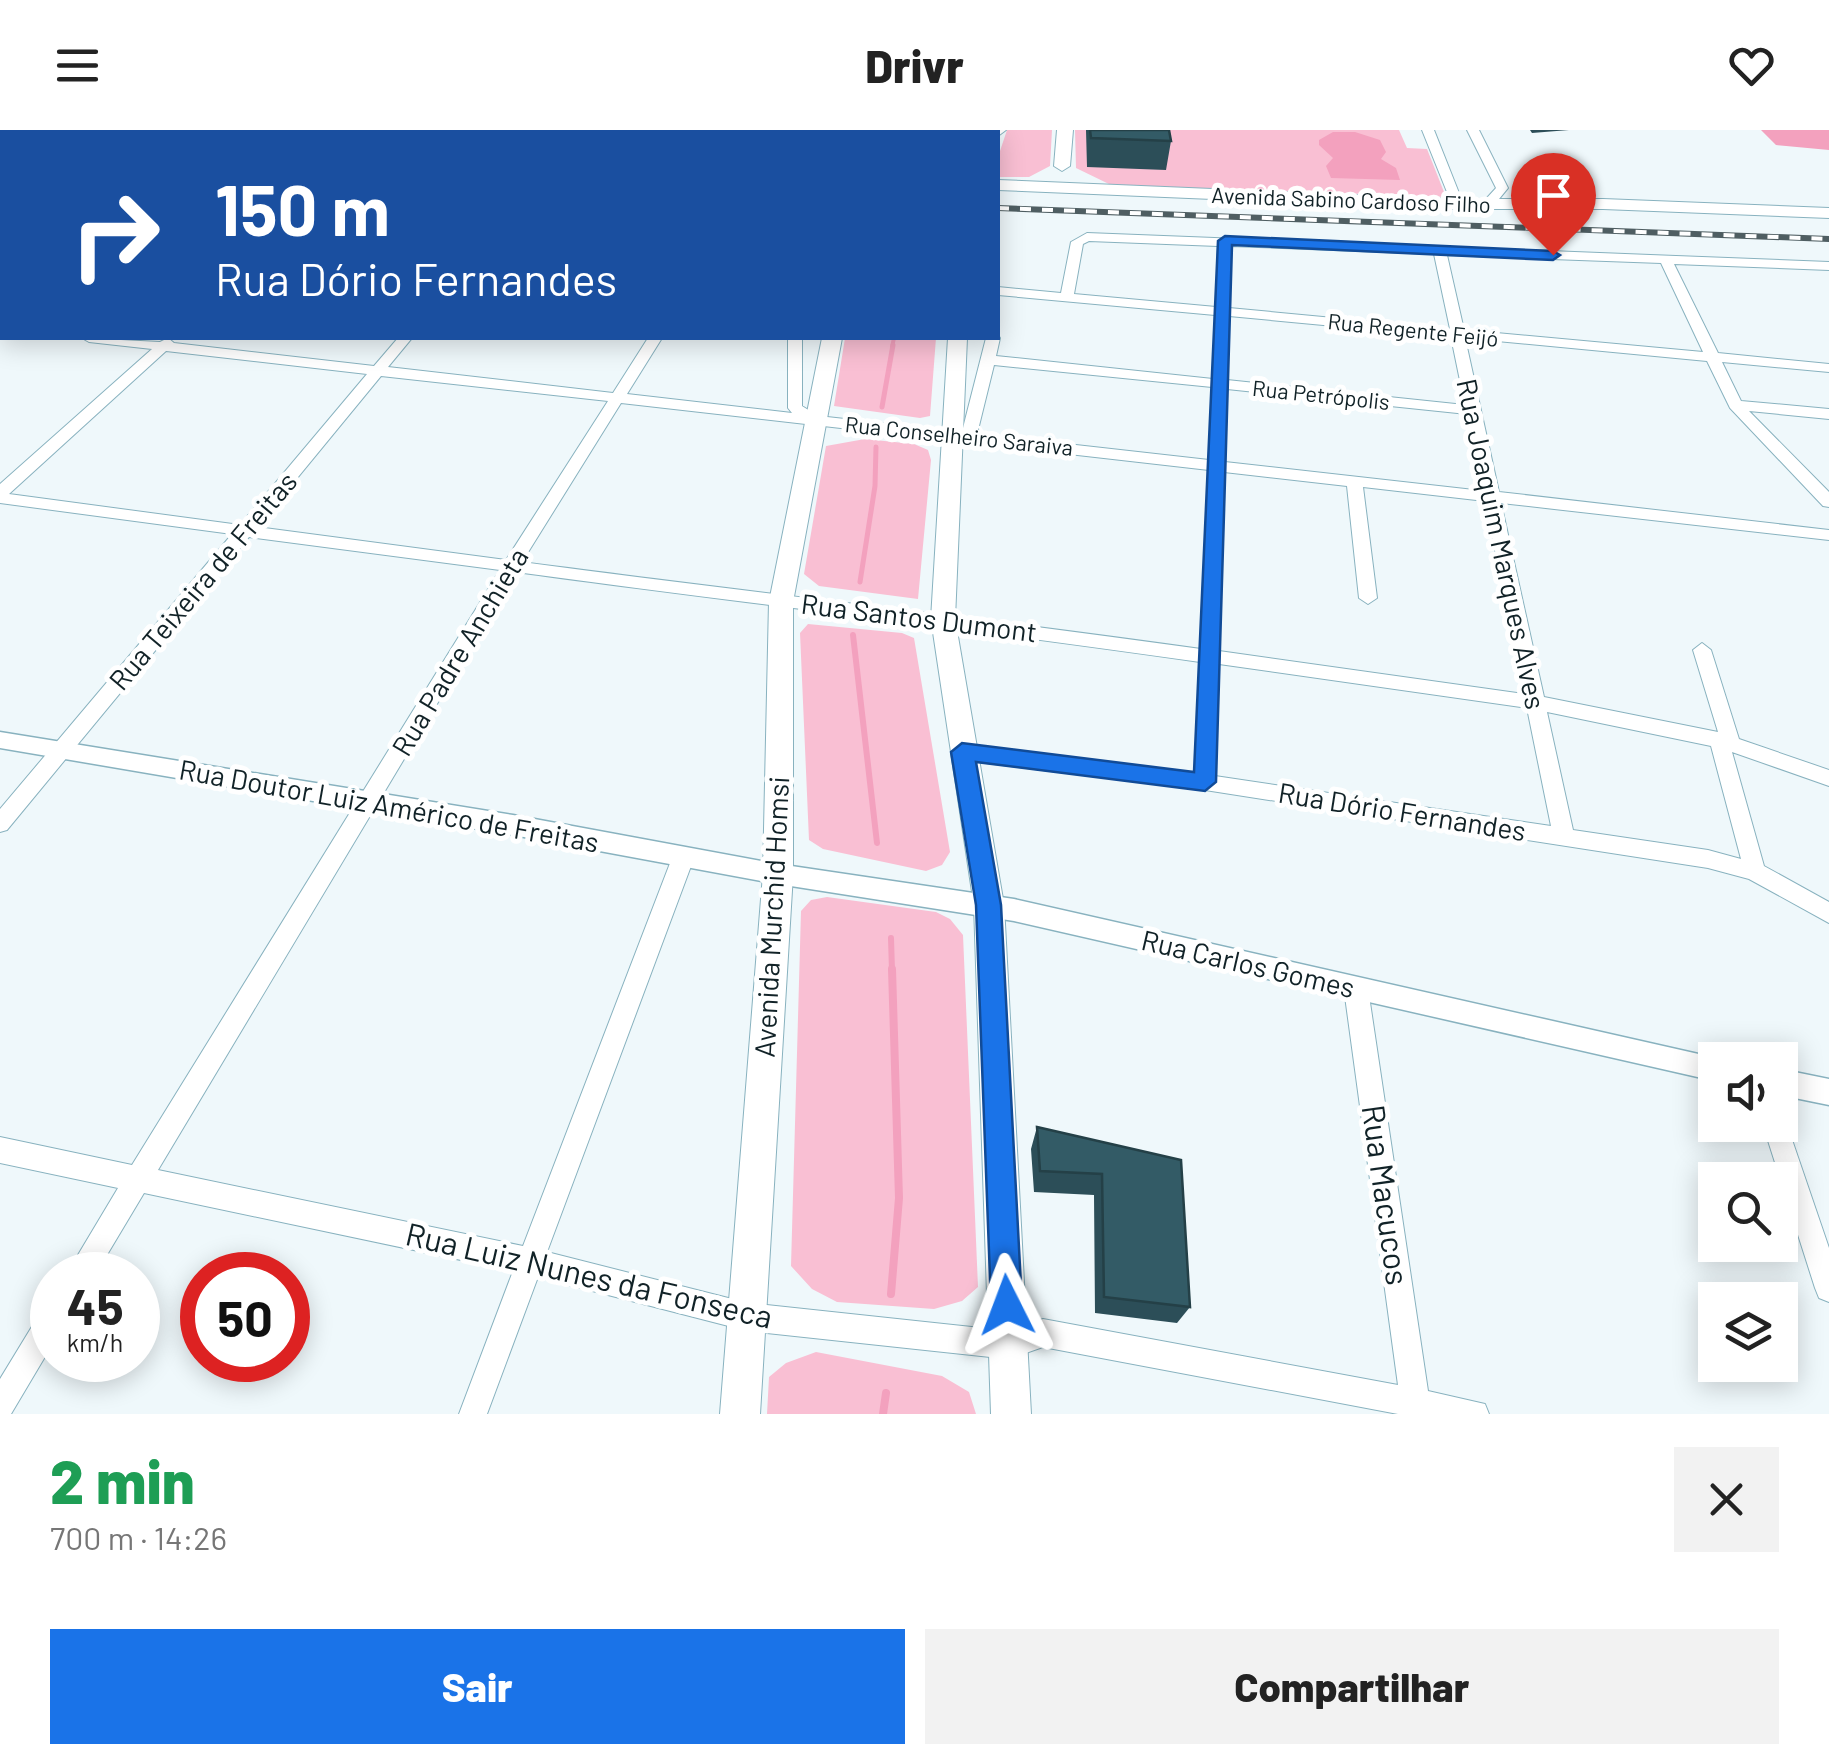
<!DOCTYPE html>
<html lang="pt">
<head>
<meta charset="utf-8">
<style>
  body { margin:0; font-family:Barlow,sans-serif; background:#f2f2f2; color:#222; height:100vh; display:flex; flex-direction:column; font-size:38px; white-space:nowrap }
  * { box-sizing:border-box; margin:0 }
  p { font-size:32px; color:#767676 }
  .icon { flex:none; width:55px; height:55px; fill:none; stroke:currentColor; stroke-width:2; stroke-linecap:round; stroke-linejoin:round }
  .map { position:relative; height:1284px; overflow:hidden }
  .side { display:flex; flex-direction:column; background:#fff; flex:1 }
  .side>* { flex:none }
  .top-card { position:absolute; left:0px; top:0px; width:1000px; height:210px; box-shadow:0 5px 25px #0003; background:#1a4fa0; color:#fff; overflow:hidden }
  .fabs { position:absolute; left:1698px; top:912px; display:grid; gap:20px }
  .fabs a { display:grid; place-items:center; width:100px; height:100px; border-radius:0px; background:#fff; box-shadow:0 5px 25px #0003; font-size:50px }
  .speed { position:absolute; left:30px; top:1122px; display:flex; gap:20px; font-size:50px; font-weight:700; text-align:center }
  .speed>* { display:grid; place-content:center; width:130px; height:130px; border-radius:50%; background:#fff; box-shadow:0 5px 25px #0003; line-height:1 }
  .speed small { font-size:25px; font-weight:400 }
  .speed .limit { border:15px solid #d22; background:#fff; color:#111 }
  .pin { position:absolute; display:grid; place-items:center; width:85px; height:85px; color:#fff; margin:-102px -42px; border-radius:50% 50% 50% 0; rotate:-45deg; box-shadow:0 0 10px #0007 }
  .pin .icon { rotate:45deg }
  .me { position:absolute; width:110px; margin:-55px; rotate:357deg; stroke-linejoin:round; filter:drop-shadow(0 0 8px #0008) }
  .turn { display:flex; align-items:center; gap:35px; height:210px; padding:0 50px; font-size:45px }
  .turn .icon { width:130px; height:130px; stroke-width:2.5 }
  .turn b { display:block; font-size:70px; line-height:85px }
  .round { display:grid; place-items:center; flex:none; width:105px; height:105px; border-radius:0px; background:#f2f2f2 }
  .head { display:flex; align-items:center; justify-content:space-between; height:170px; padding:0 50px }
  h1 { font-size:60px; font-weight:800; line-height:75px; color:#1e9e55 }
  .cta { display:flex; gap:20px; margin-top:auto; padding:20px 50px }
  .cta a { flex:1; height:115px; border-radius:0px; background:#1a73e8; color:#fff; font-size:40px; font-weight:800; line-height:115px; text-align:center }
  .cta a+a { background:#f2f2f2; color:#222 }
  header { display:flex; justify-content:space-between; align-items:center; height:130px; padding:0 50px; background:#fff; font-size:45px; font-weight:800 }
  .map>svg:first-child { display:block }
  .green { fill:#f9bfd3 }
  .water { fill:#f3a1be }
  .lines { fill:none; stroke-linecap:round; stroke-linejoin:round }
  .stream-far3 { stroke:#f3a1be; stroke-width:4 }
  .stream-far2 { stroke:#f3a1be; stroke-width:5 }
  .stream-far1 { stroke:#f3a1be; stroke-width:6 }
  .stream { stroke:#f3a1be; stroke-width:8 }
  .minor-casing { stroke:#88b2bf; stroke-width:2 }
  .tertiary-casing { stroke:#88b2bf; stroke-width:3 }
  .secondary-casing { stroke:#88b2bf; stroke-width:2 }
  .minor { fill:#fff; fill-rule:evenodd }
  .tertiary { fill:#fff; fill-rule:evenodd }
  .secondary { fill:#fff; fill-rule:evenodd }
  .rail-casing { stroke:#4f5e62; stroke-width:6 }
  .rail { stroke:#fff; stroke-width:4; stroke-dasharray:11; stroke-linecap:butt }
  .wall { fill:#2c4e58 }
  .building { fill:#335b66; stroke:#244047; stroke-width:2.5 }
  .route { fill:#1a73e8; stroke:#114b97; stroke-width:2.5 }
  .labels { text-anchor:middle; stroke-width:10; stroke-linejoin:round; paint-order:stroke }
  .far-street-label { font-size:22px; fill:#112227; stroke:#fff }
  .street-label { font-size:28px; fill:#112227; stroke:#fff }
  .near-street-label { font-size:32px; fill:#112227; stroke:#fff }
</style>
</head>
<body>
<header><svg class="icon" aria-label="menu" viewBox="0 0 24 24"><path d="M4 6h16M4 12h16M4 18h16"/></svg>Drivr<svg class="icon" aria-label="heart" viewBox="0 0 24 24"><path d="M12 20l-8-8c-3-5 5-10 8-4 3-6 11-1 8 4z"/></svg></header>
<div class="map">
<svg width="1829" height="1284" viewBox="0 0 1829 1284">
  <rect width="100%" height="100%" fill="#eff8fb"/>
  <!-- green -->
  <path class="green" d="M 1007,0 L 1052,0 L 1050,36 L 1029,47 L 998,47 L 998,27 Z
    M 1075,0 L 1399,0 L 1407,18 L 1427,19 L 1446,67 L 1111,55 L 1076,38 Z
    M 845,208 L 936,208 L 930,286 L 920,288 L 834,276 Z
    M 865,309 L 914,314 L 928,320 L 931,330 L 918,469 L 819,456 L 804,444 L 826,316 Z
    M 808,494 L 902,503 L 914,508 L 950,722 L 942,735 L 926,741 L 823,719 L 809,710 L 800,503 Z
    M 827,767 L 936,782 L 950,789 L 963,805 L 978,1157 L 962,1171 L 934,1179 L 837,1172 L 812,1159 L 791,1136 L 801,781 L 811,770 Z
    M 816,1222 L 942,1246 L 969,1262 L 976,1284 L 767,1284 L 769,1247 L 786,1233 Z"/>
  <!-- water -->
  <path class="water" d="M 1761,0 L 1829,0 L 1829,20 L 1776,15 Z
    M 1333,2 L 1355,2 L 1380,10 L 1386,22 L 1381,29 L 1396,38 L 1400,50 L 1331,48 L 1326,36 L 1333,28 L 1319,15 L 1319,10 Z"/>
  <g class="lines">
    <!-- stream-far3 -->
    <path class="stream-far3" d="M 892,217 L 894,208"/>
    <!-- stream-far2 -->
    <path class="stream-far2" d="M 882,277 L 893,215
      M 860,452 L 875,356 L 876,317"/>
    <!-- stream-far1 -->
    <path class="stream-far1" d="M 853,505 L 877,713
      M 891,808 L 892,841"/>
    <!-- stream -->
    <path class="stream" d="M 891,1164 L 899,1068 L 892,839
      M 883,1284 L 886,1263"/>
    <!-- minor casing -->
    <g class="minor-casing">
      <path id="minor" d="M 0,0 L 14,0 L 2,5 Z
        M 280,0 L 317,0 L 319,2 L 283,2 Z
        M 1422,0 L 1434,0 L 1461,68 L 1452,77 L 1442,74 L 1449,67 Z
        M 1467,0 L 1479,0 L 1508,58 L 1499,69 L 1506,72 L 1506,78 L 1498,78 L 1485,70 L 1496,58 Z
        M 0,70 L 2,70 L 2,78 L 0,78 Z
        M 1087,103 L 1829,132 L 1829,140 L 1674,134 L 1718,223 L 1829,234 L 1829,242 L 1722,232 L 1741,271 L 1829,279 L 1829,289 L 1749,281 L 1829,362 L 1829,377 L 1823,376 L 1730,278 L 1707,231 L 1465,208 L 1499,362 L 1829,400 L 1829,410 L 1501,373 L 1544,567 L 1718,602 L 1693,520 L 1702,513 L 1711,520 L 1739,609 L 1829,640 L 1829,656 L 1732,622 L 1764,736 L 1829,772 L 1829,793 L 1749,749 L 1708,738 L 1205,660 L 962,630 L 955,627 L 952,622 L 955,617 L 962,614 L 1195,643 L 1200,532 C 972,499 744,473 516,442 L 158,1040 L 523,1116 L 672,728 L 676,722 L 683,719 L 690,722 L 694,728 L 547,1122 L 748,1173 L 1009,1201 L 1043,1189 L 1398,1255 L 1344,859 L 1348,852 L 1356,849 L 1364,852 L 1368,859 L 1428,1261 L 1485,1274 L 1489,1284 L 1398,1284 L 1043,1217 L 1009,1229 L 748,1201 L 538,1147 L 487,1284 L 459,1284 L 513,1141 L 144,1063 L 95,1145 L 66,1145 L 118,1058 L 0,1033 L 0,1007 L 132,1035 L 500,440 L 249,407 L 7,700 L 0,702 L 0,679 L 232,404 L 0,373 L 0,354 L 152,219 L 89,212 L 82,208 L 160,212 L 168,208 L 174,213 L 374,236 L 398,208 L 412,208 L 388,237 L 613,263 L 648,208 L 662,208 L 627,264 L 792,283 L 788,278 L 788,208 L 802,208 L 802,276 L 818,286 L 962,302 L 986,208 L 998,205 L 1000,208 L 996,226 L 1213,249 L 1215,185 L 998,165 L 998,157 L 1061,163 L 1071,112 ZM 1089,111 L 1218,116 L 1216,177 L 1074,164 L 1083,114 ZM 1231,116 L 1434,124 L 1450,199 L 1229,178 ZM 1447,125 L 1661,133 L 1703,222 L 1464,200 ZM 1229,186 L 1451,207 L 1465,275 L 1227,250 ZM 166,221 L 367,244 L 240,395 L 9,364 ZM 994,235 L 1212,257 L 1209,330 L 977,304 ZM 381,246 L 608,271 L 506,430 L 257,397 ZM 1227,259 L 1467,284 L 1483,361 L 1225,332 ZM 621,273 L 1209,340 L 1201,519 C 975,487 748,462 522,432 ZM 1224,342 L 1347,356 L 1359,468 L 1368,474 L 1377,468 L 1363,357 L 1485,371 L 1524,564 L 1219,521 ZM 1219,534 L 1527,578 L 1551,696 L 1215,646 ZM 1547,582 L 1711,616 L 1741,729 L 1708,720 L 1573,700 Z
        M 2,150 L 2,159 L 0,160 L 0,151 Z
        M 0,193 L 2,193 L 2,201 L 0,201 Z
        M 1780,985 L 1787,995 L 1829,1118 L 1829,1172 L 1819,1168 L 1815,1158 L 1763,995 L 1780,995 Z
        M 52,1176 L 52,1215 L 11,1284 L 0,1284 L 0,1249 L 42,1180 Z"/>
    </g>
    <!-- tertiary casing -->
    <g class="tertiary-casing">
      <path id="tertiary" d="M 0,602 L 513,685 L 778,734 L 1014,769 L 1725,930 L 1715,930 L 1715,951 L 1014,791 L 778,754 L 513,705 L 0,618 Z
        M 1780,939 L 1829,949 L 1829,975 L 1780,965 Z"/>
    </g>
    <!-- secondary casing -->
    <g class="secondary-casing">
      <path id="secondary" d="M 859,0 L 875,0 L 875,2 L 860,2 Z
        M 990,0 L 1006,0 L 998,6 Z
        M 1057,0 L 1073,0 L 1070,36 L 1062,41 L 1054,36 Z
        M 998,50 L 1448,69 L 1603,69 L 1829,78 L 1829,88 L 1603,79 L 1448,79 L 998,60 Z
        M 822,208 L 842,208 L 793,472 L 793,744 L 760,1284 L 720,1284 L 763,744 L 769,472 Z
        M 948,208 L 967,208 L 955,489 L 1004,775 L 1031,1284 L 991,1284 L 974,775 L 931,489 Z"/>
    </g>
    <!-- minor -->
    <use href="#minor" class="minor"/>
    <!-- tertiary -->
    <use href="#tertiary" class="tertiary"/>
    <!-- secondary -->
    <use href="#secondary" class="secondary"/>
    <!-- rail casing -->
    <g class="rail-casing">
      <path id="rail" d="M 588,0 L 597,2
        M 998,78 L 1829,109"/>
    </g>
    <!-- rail -->
    <use href="#rail" class="rail"/>
  </g>
  <!-- wall -->
  <path class="wall" d="M 659,0 L 822,0 L 821,2 L 666,2 Z
    M 1086,0 L 1169,0 L 1171,11 L 1166,40 L 1087,37 Z
    M 1530,0 L 1569,0 L 1532,3 Z
    M 1037,997 L 1181,1030 L 1190,1177 L 1177,1193 L 1095,1183 L 1094,1065 L 1034,1062 L 1031,1019 Z"/>
  <!-- building -->
  <path class="building" d="M 738,0 L 812,0 L 808,2 L 746,2 Z
    M 1090,0 L 1169,0 L 1171,11 L 1091,8 Z
    M 1037,997 L 1181,1030 L 1190,1177 L 1104,1167 L 1102,1044 L 1040,1041 Z"/>
  <!-- route -->
  <path class="route" d="M 1225,106 L 1553,121 L 1560,125 L 1553,130 L 1232,115 L 1216,652 L 1205,661 L 976,632 L 1001,775 L 1022,1175 L 1018,1186 L 1007,1190 L 996,1186 L 991,1175 L 976,775 L 951,622 L 962,613 L 1194,642 L 1218,111 Z"/>
  <g class="labels">
    <!-- far-street labels -->
    <g class="far-street-label">
      <text transform="translate(1351 70) rotate(2)" y="8">Avenida Sabino Cardoso Filho</text>
      <text transform="translate(1413 200) rotate(6)" y="8">Rua Regente Feijó</text>
      <text transform="translate(1321 265) rotate(6)" y="8">Rua Petrópolis</text>
      <text transform="translate(959 306) rotate(6)" y="8">Rua Conselheiro Saraiva</text>
    </g>
    <!-- street labels -->
    <g class="street-label">
      <text transform="translate(1501 414) rotate(78)" y="10">Rua Joaquim Marques Alves</text>
      <text transform="translate(203 451) rotate(-50)" y="10">Rua Teixeira de Freitas</text>
      <text transform="translate(919 488) rotate(7)" y="10">Rua Santos Dumont</text>
      <text transform="translate(460 522) rotate(-59)" y="10">Rua Padre Anchieta</text>
      <text transform="translate(389 676) rotate(10)" y="10">Rua Doutor Luiz Américo de Freitas</text>
      <text transform="translate(1402 682) rotate(9)" y="10">Rua Dório Fernandes</text>
      <text transform="translate(772 787) rotate(-87)" y="10">Avenida Murchid Homsi</text>
      <text transform="translate(1248 834) rotate(13)" y="10">Rua Carlos Gomes</text>
    </g>
    <!-- near-street labels -->
    <g class="near-street-label">
      <text transform="translate(1385 1065) rotate(82)" y="11">Rua Macucos</text>
      <text transform="translate(589 1146) rotate(13)" y="11">Rua Luiz Nunes da Fonseca</text>
    </g>
  </g>
</svg>
<div class="fabs">
<a><svg class="icon" aria-label="sound" viewBox="0 0 24 24"><path d="M4 9h4l5-4v14l-5-4H4zM17 9q2 3 0 6"/></svg></a>
<a><svg class="icon" aria-label="search" viewBox="0 0 24 24"><circle cx="10" cy="10" r="6"/><path d="M15 15l6 6"/></svg></a>
<a><svg class="icon" aria-label="layers" viewBox="0 0 24 24"><path d="M12 4l9 5-9 5-9-5zM3 14l9 5 9-5"/></svg></a>
</div>
<div class="speed"><div>45<small>km/h</small></div><div class="limit">50</div></div>
<div class="pin" style="left:1553px;top:125px;background:#d93025"><svg class="icon" aria-label="arrive" viewBox="0 0 24 24"><path d="M6 21V4h12l-3 4 3 4H6"/></svg></div>
<svg class="me" style="left:1007px;top:1175px" viewBox="-20 -20 40 40"><path d="M0-17L14 15 0 8-14 15z" fill="#1a73e8" stroke="#fff" stroke-width="4"/></svg>
<div class="top-card">
<div class="turn"><svg class="icon" aria-label="right" viewBox="0 0 24 24"><path d="M7 20v-9h11M14 6l5 5-5 5"/></svg><div><b>150 m</b>Rua Dório Fernandes</div></div>
</div>
</div>
<section class="side">
<div class="head"><div><h1>2 min</h1><p>700 m · 14:26</p></div><a class="round"><svg class="icon" aria-label="close" viewBox="0 0 24 24"><path d="M6 6l12 12M18 6L6 18"/></svg></a></div>
<div class="cta"><a>Sair</a><a>Compartilhar</a></div>
</section>
</body>
</html>
